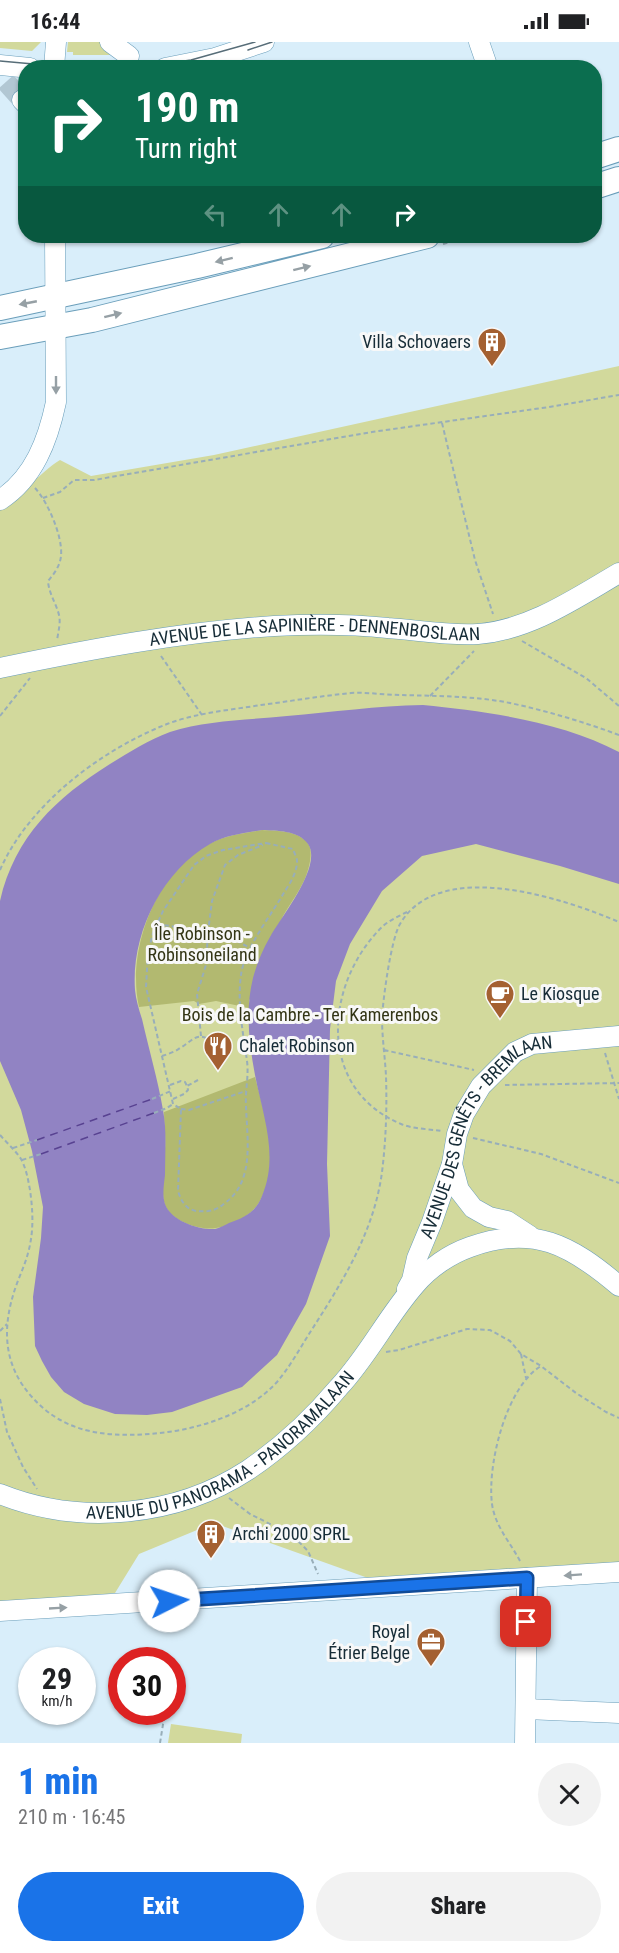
<!DOCTYPE html>
<html lang="en">
<head>
<meta charset="utf-8">
<style>
  body { margin:0; font-family:"Roboto Condensed",sans-serif; background:#f2f2f2; color:#202124; height:100vh; display:flex; flex-direction:column; font-size:22px; white-space:nowrap }
  * { box-sizing:border-box; margin:0 }
  p { font-size:20px; color:#757577 }
  .icon { flex:none; width:33px; height:33px; fill:none; stroke:currentColor; stroke-width:2; stroke-linecap:round; stroke-linejoin:round }
  .map { position:relative; height:1701px; overflow:hidden }
  .drawer { display:flex; flex-direction:column; background:#fff; flex:1 }
  .drawer>* { flex:none }
  .top-card { position:absolute; left:18px; top:18px; width:584px; height:183px; border-radius:24px; box-shadow:0 2px 4px #0004; background:#0b6e4f; color:#fff; overflow:hidden }
  .speed { position:absolute; left:18px; top:1605px; display:flex; gap:12px; font-size:30px; font-weight:700; text-align:center }
  .speed>* { display:grid; place-content:center; width:78px; height:78px; border-radius:50%; background:#fff; box-shadow:0 2px 4px #0004; line-height:1 }
  .speed small { font-size:15px; font-weight:400 }
  .speed .limit { border:9px solid #d22; background:#fff; color:#111 }
  .pin { position:absolute; display:grid; place-items:center; width:51px; height:51px; color:#fff; margin:-26px; border-radius:12px; box-shadow:0 3px 9px #0006 }
  .me { position:absolute; width:66px; margin:-33px; rotate:86deg; stroke-linejoin:round; filter:drop-shadow(0 0 4px #0008) }
  .turn { display:flex; align-items:center; gap:21px; height:126px; padding:0 18px; font-size:27px }
  .turn .icon { width:78px; height:78px; stroke-width:2.5 }
  .turn b { display:block; font-size:42px; line-height:51px }
  .lanes { display:flex; align-items:center; height:57px; padding:0 18px; background:#0003; justify-content:center; gap:30px; direction:ltr }
  .lanes .off { opacity:.35 }
  .round { display:grid; place-items:center; flex:none; width:63px; height:63px; border-radius:32px; background:#f2f2f2 }
  .overview { display:flex; align-items:center; justify-content:space-between; height:102px; padding:0 18px }
  h1 { font-size:36px; font-weight:800; line-height:45px; color:#1a73e8 }
  .action { display:flex; gap:12px; margin-top:auto; padding:12px 18px }
  .action a { flex:1; height:69px; border-radius:36px; background:#1a73e8; color:#fff; font-size:24px; font-weight:800; line-height:69px; text-align:center }
  .action a+a { background:#f2f2f2; color:#202124 }
  .status { display:flex; justify-content:space-between; align-items:center; height:42px; padding:0 30px; background:#fff; direction:ltr }
  .status svg { height:16px; fill:currentColor }
  .map>svg:first-child { display:block }
  .green { fill:#d2d99c }
  .forest { fill:#b2b970 }
  .water { fill:#9183c3; fill-rule:evenodd }
  .lines { fill:none; stroke-linecap:round; stroke-linejoin:round }
  .ferry { stroke:#584291; stroke-width:1.5; stroke-dasharray:8 6; stroke-linecap:butt }
  .minor-tunnel { stroke:#b2c7d3; stroke-width:20; stroke-dasharray:20 10; stroke-linecap:butt }
  .minor-casing { stroke:#6a9eba; stroke-width:21 }
  .major-casing { stroke:#6a9eba; stroke-width:26 }
  .path { stroke:#98aeb9; stroke-width:2; stroke-dasharray:4.5 3; stroke-linecap:butt }
  .minor { stroke:#fff; stroke-width:20 }
  .major { stroke:#fff; stroke-width:24 }
  .tram { stroke:#576d78; stroke-width:1.5 }
  .oneway { fill:#96a0a5 }
  .route-casing { stroke:#114b97; stroke-width:15 }
  .route { stroke:#1a73e8; stroke-width:10 }
  .labels { text-anchor:middle; stroke-width:6; stroke-linejoin:round; paint-order:stroke }
  .poi-label { font-size:18px; fill:#162c37; stroke:#f8f8f8; text-anchor:start }
  .street-label { font-size:18px; fill:#162c37; stroke:#f8f8f8 }
  .park-label { font-size:18px; fill:#333515; stroke:#f8f8f8 }
</style>
</head>
<body>
<div class="status"><b>16:44</b><svg viewBox="0 0 49 12"><path d="M0 12V9h3v3zM5 12V6h3v6zM10 12V3h3v9zM15 12V0h3v12zM26 1h20v11H26zM47 4h2v5h-2z"/></svg></div>
<div class="map">
<svg width="619" height="1701" viewBox="0 0 619 1701">
  <rect width="100%" height="100%" fill="#d9eefa"/>
  <!-- green -->
  <path class="green" d="M 0,0 L 41,0 L 32,9 L 0,6 Z
    M 68,0 L 106,0 L 113,13 L 73,13 L 73,10 L 67,10 Z
    M 619,324 L 619,1525 L 382,1541 L 214,1481 L 139,1512 L 115,1551 L 0,1565 L 0,465 C 21,455 39,431 60,418 L 91,434 L 214,413 Z
    M 171,1682 L 242,1692 L 241,1701 L 168,1701 Z"/>
  <!-- forest -->
  <path class="forest" d="M 262,788 C 276,789 300,788 309,803 C 313,811 309,826 306,834 C 300,849 291,860 283,874 C 270,901 261,931 249,959 L 249,966 L 216,959 L 199,962 L 194,959 L 139,965 C 126,908 157,825 213,800 C 228,793 246,791 262,788 Z
    M 255,1035 C 265,1073 280,1120 261,1157 C 253,1173 234,1183 216,1186 C 200,1189 171,1179 165,1163 C 160,1149 165,1122 165,1107 C 166,1095 164,1083 164,1070 Z"/>
  <!-- water -->
  <path class="water" d="M 423,663 C 486,669 563,680 619,710 L 619,842 L 560,824 L 476,802 L 422,814 L 382,849 L 350,902 L 336,939 L 330,987 L 327,1122 L 330,1194 L 306,1262 L 277,1313 L 242,1345 L 172,1370 L 147,1373 L 115,1372 L 84,1362 L 64,1350 L 51,1335 L 42,1319 L 35,1304 L 33,1255 L 41,1196 L 43,1165 L 32,1109 L 21,1068 L 0,1019 L 0,859 C 15,794 56,756 110,722 C 130,710 148,698 170,690 C 207,678 249,678 287,674 C 332,670 377,664 423,663 ZM 262,788 C 277,789 298,788 308,802 C 323,824 281,875 270,895 C 263,907 257,921 253,936 C 245,968 249,1001 255,1033 C 263,1074 279,1114 262,1154 C 256,1170 244,1176 229,1181 C 225,1183 219,1186 215,1187 C 199,1188 171,1179 165,1162 C 162,1153 164,1142 165,1133 C 165,1111 167,1089 163,1068 C 158,1038 149,1008 142,977 C 139,968 136,958 135,948 C 131,893 161,830 210,802 C 225,793 245,791 262,788 Z"/>
  <g class="lines">
    <!-- ferry -->
    <path class="ferry" d="M 37,1098 L 152,1057
      M 41,1112 L 154,1071"/>
    <!-- minor-tunnel -->
    <path class="minor-tunnel" d="M 6,40 L 22,58"/>
    <!-- minor casing -->
    <g class="minor-casing">
      <g id="minor">
        <path d="M 110,0 L 129,14"/>
        <path d="M 479,0 L 488,26"/>
        <path d="M 0,23 L 30,26"/>
        <path d="M 54,26 L 56,0"/>
        <path d="M 165,26 L 215,16 L 264,0"/>
        <path d="M 22,58 L 26,62"/>
        <path d="M 0,458 C 34,436 48,398 56,360 L 55,194"/>
        <path id="s1" d="M 0,626 C 91,607 181,590 274,584 C 312,582 350,582 388,586 C 417,588 448,594 478,592 C 530,588 576,556 619,531"/>
        <path d="M 452,1122 L 459,1148 L 473,1166 L 489,1175 L 507,1179 L 530,1194"/>
        <path id="s2" d="M 407,1247 L 412,1238 L 417,1216 L 432,1180 L 452,1122 L 457,1092 L 464,1072 L 481,1044 L 515,1010 L 532,1002 L 619,994"/>
        <path id="s3" d="M 0,1452 C 80,1484 176,1475 248,1428 C 282,1405 313,1376 339,1345 C 368,1314 387,1275 415,1243 C 429,1226 450,1212 470,1205 C 533,1182 571,1203 619,1244"/>
        <path d="M 0,1569 L 619,1530"/>
        <path d="M 526,1667 L 619,1671"/>
        <path d="M 525,1701 L 527,1536"/>
      </g>
    </g>
    <!-- major casing -->
    <g class="major-casing">
      <path id="major" d="M 594,115 L 619,107
        M 594,145 L 619,137
        M 0,266 L 197,224 L 322,194
        M 0,295 L 92,278 L 427,194"/>
    </g>
    <!-- path -->
    <path class="path" d="M 443,202 L 472,194
      M 442,381 L 475,518 L 493,572
      M 35,446 C 48,460 63,495 61,514 C 60,524 54,532 48,539 C 49,552 56,561 59,573 C 61,581 58,590 57,599
      M 43,456 L 60,450 L 74,438 L 94,438 L 372,390 L 549,365 L 619,353
      M 522,599 L 586,636 L 619,664
      M 161,614 L 202,673
      M 430,654 L 474,609
      M 0,674 L 30,636
      M 266,801 L 293,807 C 294,811 297,815 297,819 C 297,830 291,840 285,849 C 272,872 244,907 241,933 C 237,962 243,990 247,1019 C 249,1034 245,1049 246,1064 C 247,1097 255,1139 225,1161 C 219,1166 215,1168 208,1169 C 190,1171 183,1165 178,1149 L 181,1067 L 173,1062 L 146,945 L 148,911 L 153,891 L 163,869 L 194,823 L 206,814 L 223,808 Z
      M 0,828 C 29,762 101,708 167,682 C 196,671 230,668 261,663 C 291,659 321,654 351,651 C 368,650 385,653 401,653 C 437,654 475,654 510,661 C 547,669 584,680 619,693
      M 407,870 C 399,874 390,878 383,884 C 325,940 315,1046 401,1082 C 413,1087 429,1087 442,1089
      M 157,882 L 208,890 L 221,890 L 250,906
      M 201,994 L 197,952 L 206,923 L 208,890 L 212,859 L 225,823 L 238,813 L 263,803
      M 384,1008 L 474,1028
      M 605,1011 L 619,1057
      M 162,1014 C 168,1012 175,1010 180,1006 C 191,1000 197,989 210,998 L 215,1011
      M 170,1043 L 181,1039 L 185,1040 L 187,1044
      M 505,1043 L 619,1041
      M 152,1057 L 171,1049
      M 173,1057 L 184,1052 L 188,1048 L 187,1044 L 198,1038
      M 181,1067 L 189,1068 L 246,1049
      M 154,1071 L 167,1066 L 173,1062
      M 0,1093 C 7,1101 15,1108 21,1117 C 26,1126 28,1137 30,1148 C 33,1169 34,1190 28,1211 C 25,1223 19,1235 15,1247 C 2,1286 3,1323 32,1355 C 68,1396 118,1396 168,1390 C 206,1385 251,1369 277,1340 C 289,1326 299,1308 309,1292 C 341,1242 374,1191 382,1130 C 386,1098 387,1066 386,1034 C 385,1015 382,995 382,976 C 383,957 391,897 400,882 C 439,815 563,856 619,880
      M 473,1096 L 541,1112 L 619,1141
      M 13,1106 L 37,1098
      M 22,1118 L 41,1112
      M 0,1289 L 7,1282
      M 386,1310 L 399,1308 L 467,1287 L 490,1288 L 510,1299 L 521,1312 L 541,1324 L 576,1351 L 606,1370 L 619,1376
      M 521,1312 L 526,1336
      M 0,1357 L 7,1390 L 23,1425 L 37,1447
      M 229,1456 L 250,1472 L 292,1493 L 308,1509 L 318,1532
      M 520,1519 C 510,1500 495,1484 492,1462 C 487,1423 506,1345 541,1324
      M 160,1701 L 165,1670"/>
    <!-- minor -->
    <use href="#minor" class="minor"/>
    <!-- major -->
    <use href="#major" class="major"/>
    <!-- tram -->
    <path class="tram" d="M 248,8 L 272,0
      M 0,19 L 78,26
      M 136,26 L 191,18 L 255,0"/>
  </g>
  <!-- one-way arrows -->
  <defs><path id="oneway-solid" d="M-6-.8H1V-3.2L6.5 0L1 3.2V.8H-6Z" transform="scale(1.5)"/></defs>
  <g class="oneway">
    <use href="#oneway-solid" transform="translate(224 218) rotate(166)"/>
    <use href="#oneway-solid" transform="translate(302 226) rotate(-14)"/>
    <use href="#oneway-solid" transform="translate(28 261) rotate(169)"/>
    <use href="#oneway-solid" transform="translate(113 273) rotate(-14)"/>
    <use href="#oneway-solid" transform="translate(56 343) rotate(90)"/>
    <use href="#oneway-solid" transform="translate(573 1533) rotate(176)"/>
    <use href="#oneway-solid" transform="translate(58 1566) rotate(-3)"/>
  </g>
  <g class="lines">
    <!-- route casing -->
    <g class="route-casing">
      <path id="route" d="M 169,1559 L 527,1536 L 526,1580"/>
    </g>
    <!-- route -->
    <use href="#route" class="route"/>
  </g>
  <!-- icons -->
  <defs>
    <g id="building-pin" transform="scale(1.5)"><path d="M0 17L-7.5 6A9.5 9.5 0 1 1 7.5 6Z" fill="#a46031" stroke="#f8f8f8"/><path d="M-4-6H4V6H1V3H-1V6H-4ZM-2.5-4.3h1.7v1.8h-1.7ZM.8-4.3h1.7v1.8H.8ZM-2.5-1h1.7V.8h-1.7ZM.8-1h1.7V.8H.8Z" fill="#fff"/></g>
    <g id="cafe-pin" transform="scale(1.5)"><path d="M0 17L-7.5 6A9.5 9.5 0 1 1 7.5 6Z" fill="#a46031" stroke="#f8f8f8"/><path d="M-5.5-4.5H6V0H3Q3 3.5 0 3.5H-2.5Q-5.5 3.5-5.5 0ZM3-3.2v2h1.7v-2ZM-6 4.5H4V6H-6Z" fill="#fff"/></g>
    <g id="restaurant-pin" transform="scale(1.5)"><path d="M0 17L-7.5 6A9.5 9.5 0 1 1 7.5 6Z" fill="#a46031" stroke="#f8f8f8"/><path d="M-5-6h1v4h1v-4h1v4h1v-4h1v5L-1.5 .5V6h-2V.5L-5-1ZM5-6V6H3V1.5H1.5Q1.5-4 5-6Z" fill="#fff"/></g>
    <g id="office-pin" transform="scale(1.5)"><path d="M0 17L-7.5 6A9.5 9.5 0 1 1 7.5 6Z" fill="#a46031" stroke="#f8f8f8"/><path d="M-6-3h4V-5.5h4V-3h4V5H-6ZM-1-4.5V-3h2v-1.5ZM-6 0V1H6V0Z" fill="#fff"/></g>
  </defs>
  <g fill-rule="evenodd">
    <use href="#building-pin" x="492" y="300"/>
    <use href="#cafe-pin" x="500" y="952"/>
    <use href="#restaurant-pin" x="218" y="1004"/>
    <use href="#building-pin" x="211" y="1492"/>
    <use href="#office-pin" x="431" y="1600"/>
  </g>
  <g class="labels">
    <!-- poi labels -->
    <g class="poi-label">
      <text x="471" y="306" text-anchor="end">Villa Schovaers</text>
      <text x="521" y="958">Le Kiosque</text>
      <text x="239" y="1010">Chalet Robinson</text>
      <text x="232" y="1498">Archi 2000 SPRL</text>
      <text x="410" y="1596" text-anchor="end">Royal<tspan x="410" dy="21">Étrier Belge</tspan></text>
    </g>
    <!-- street labels -->
    <g class="street-label">
      <text dy="6" stroke="none"><textPath href="#s1" startOffset="318">AVENUE DE LA SAPINIÈRE - DENNENBOSLAAN</textPath></text>
      <text dy="6" stroke="none"><textPath href="#s2" startOffset="180">AVENUE DES GENÊTS - BREMLAAN</textPath></text>
      <text dy="6" stroke="none"><textPath href="#s3" startOffset="244">AVENUE DU PANORAMA - PANORAMALAAN</textPath></text>
    </g>
    <!-- park labels -->
    <g class="park-label">
      <text x="202" y="898">Île Robinson -<tspan x="202" dy="21">Robinsoneiland</tspan></text>
      <text x="310" y="979">Bois de la Cambre - Ter Kamerenbos</text>
    </g>
  </g>
</svg>
<div class="speed"><div>29<small>km/h</small></div><div class="limit">30</div></div>
<div class="pin" style="left:526px;top:1580px;background:#d93025"><svg class="icon" aria-label="arrive" viewBox="0 0 24 24"><path d="M6 21V4h12l-3 4 3 4H6"/></svg></div>
<svg class="me" style="left:169px;top:1559px" viewBox="-20 -20 40 40"><circle r="19" fill="#fff"/><path d="M0-13L10 11 0 6-10 11z" fill="#1a73e8"/></svg>
<div class="top-card">
<div class="turn"><svg class="icon" aria-label="right" viewBox="0 0 24 24"><path d="M7 20v-9h11M14 6l5 5-5 5"/></svg><div><b>190 m</b>Turn right</div></div>
<div class="lanes"><svg class="icon off" aria-label="left" viewBox="0 0 24 24"><path d="M17 20v-9H6M10 6l-5 5 5 5"/></svg><svg class="icon off" aria-label="ahead" viewBox="0 0 24 24"><path d="M12 20V5M6 11l6-6 6 6"/></svg><svg class="icon off" aria-label="ahead" viewBox="0 0 24 24"><path d="M12 20V5M6 11l6-6 6 6"/></svg><svg class="icon" aria-label="right" viewBox="0 0 24 24"><path d="M7 20v-9h11M14 6l5 5-5 5"/></svg></div>
</div>
</div>
<section class="drawer">
<div class="overview"><div><h1>1 min</h1><p>210 m · 16:45</p></div><a class="round"><svg class="icon" aria-label="close" viewBox="0 0 24 24"><path d="M6 6l12 12M18 6L6 18"/></svg></a></div>
<div class="action"><a>Exit</a><a>Share</a></div>
</section>
</body>
</html>
